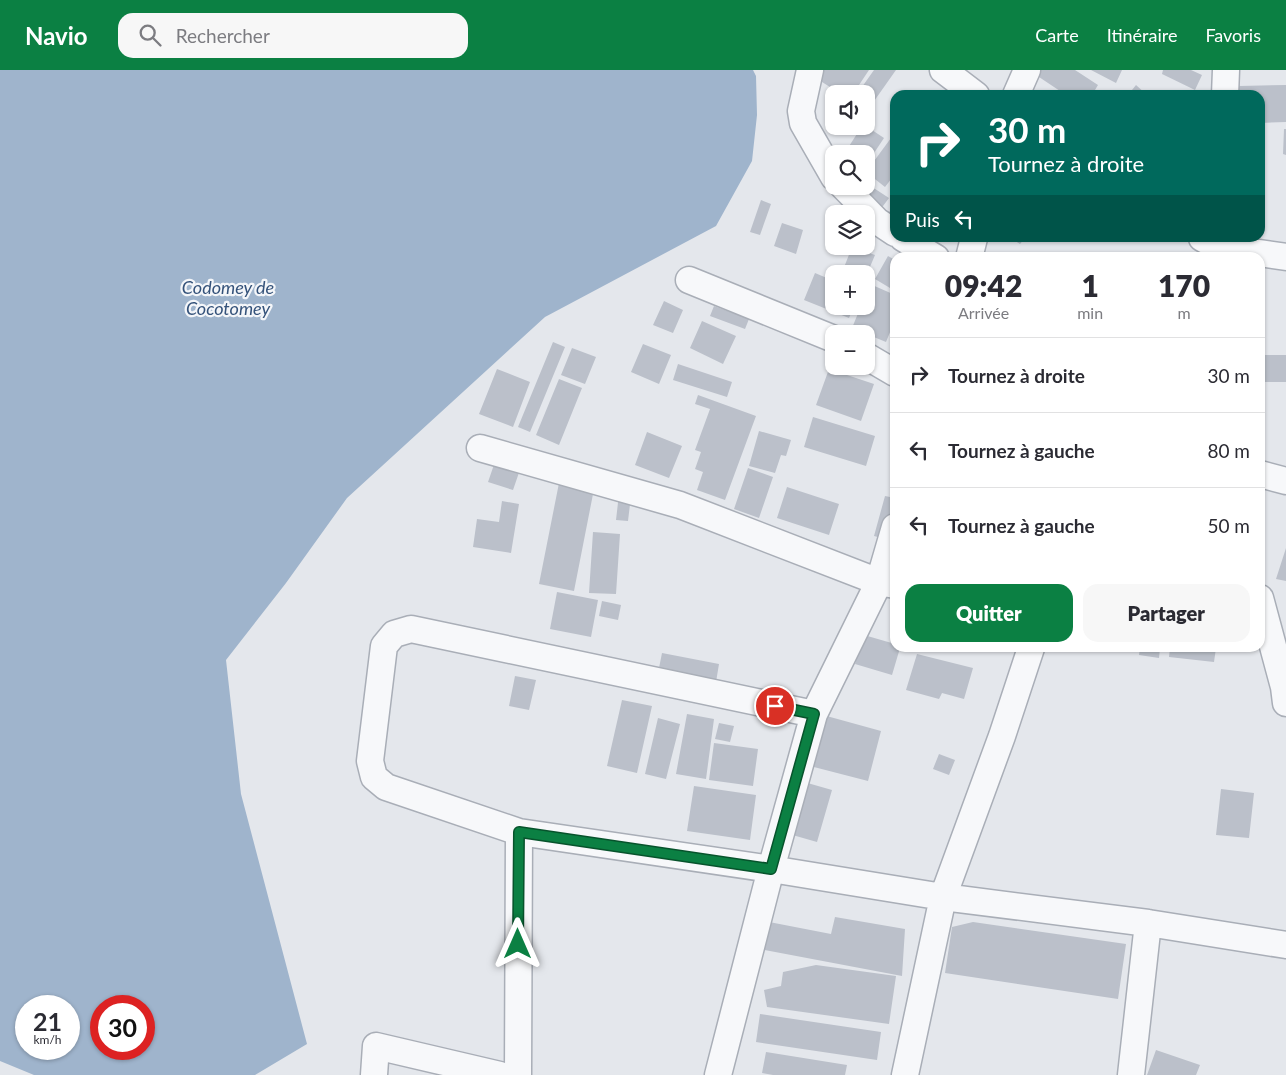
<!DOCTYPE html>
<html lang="fr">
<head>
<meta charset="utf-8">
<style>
  body { margin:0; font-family:Lato,sans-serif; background:#f7f7f7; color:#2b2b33; height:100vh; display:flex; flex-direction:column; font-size:19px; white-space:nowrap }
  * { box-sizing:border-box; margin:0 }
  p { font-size:16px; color:#7c7c81 }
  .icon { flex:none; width:28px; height:28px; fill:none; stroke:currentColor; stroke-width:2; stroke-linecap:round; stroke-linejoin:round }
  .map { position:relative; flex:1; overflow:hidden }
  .details { position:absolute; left:890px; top:182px; width:375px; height:400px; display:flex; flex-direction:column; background:#fff; border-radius:15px; box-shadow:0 1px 4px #0004 }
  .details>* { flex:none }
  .guide { position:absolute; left:890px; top:20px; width:375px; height:152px; border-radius:15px; box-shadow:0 1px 4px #0004; background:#00695c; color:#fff; overflow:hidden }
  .buttons { position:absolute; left:825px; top:15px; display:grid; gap:10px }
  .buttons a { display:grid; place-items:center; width:50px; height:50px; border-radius:10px; background:#fff; box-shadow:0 1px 4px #0004; font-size:25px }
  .speed { position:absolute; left:15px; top:925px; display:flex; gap:10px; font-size:25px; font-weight:700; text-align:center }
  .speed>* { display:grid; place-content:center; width:65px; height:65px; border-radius:50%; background:#fff; box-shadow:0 1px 4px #0004; line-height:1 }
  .speed small { font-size:12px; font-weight:400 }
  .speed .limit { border:8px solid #d22; background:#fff; color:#111 }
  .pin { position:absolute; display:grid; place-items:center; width:42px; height:42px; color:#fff; margin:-21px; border:2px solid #fff; border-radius:50%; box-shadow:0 1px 5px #0007 }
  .me { position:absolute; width:55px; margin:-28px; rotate:0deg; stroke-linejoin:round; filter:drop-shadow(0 0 4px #0008) }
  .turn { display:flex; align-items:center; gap:18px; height:105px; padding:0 15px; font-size:22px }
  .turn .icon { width:65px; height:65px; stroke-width:2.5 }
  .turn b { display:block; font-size:35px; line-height:42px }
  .then { display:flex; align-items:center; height:48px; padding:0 15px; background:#0003; gap:10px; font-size:19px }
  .eta { display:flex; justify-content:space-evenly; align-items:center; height:85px; text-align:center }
  .eta b { font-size:30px; font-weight:800; line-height:35px }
  .cta { display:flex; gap:10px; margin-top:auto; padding:10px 15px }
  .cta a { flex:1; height:58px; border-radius:15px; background:#0b8043; color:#fff; font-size:20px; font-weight:800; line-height:58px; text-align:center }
  .cta a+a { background:#f7f7f7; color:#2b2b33 }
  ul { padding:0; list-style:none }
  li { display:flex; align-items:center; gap:15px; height:75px; padding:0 15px; border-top:1px solid #e1e1e2 }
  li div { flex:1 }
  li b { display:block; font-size:19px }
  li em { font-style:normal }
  header { display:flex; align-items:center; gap:30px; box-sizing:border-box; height:70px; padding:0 25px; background:#0b8043; color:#fff }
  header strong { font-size:24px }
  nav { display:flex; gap:28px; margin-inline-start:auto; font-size:18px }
  .search { width:350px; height:45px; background:#f7f7f7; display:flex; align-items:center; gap:12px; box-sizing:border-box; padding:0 18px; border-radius:15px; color:#7c7c81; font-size:19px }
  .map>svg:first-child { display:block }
  .water { fill:#9fb4cc; fill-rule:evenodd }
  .building { fill:#bbc0ca }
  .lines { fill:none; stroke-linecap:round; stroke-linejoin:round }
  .street-casing { stroke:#a9aeb7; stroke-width:29 }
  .street { stroke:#f7f8fa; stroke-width:26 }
  .route-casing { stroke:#07532c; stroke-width:12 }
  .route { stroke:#0b8043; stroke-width:9 }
  .labels { text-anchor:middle; stroke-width:4.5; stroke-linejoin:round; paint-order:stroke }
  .water-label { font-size:18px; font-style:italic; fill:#34527a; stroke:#f4f6f9 }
</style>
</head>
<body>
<header>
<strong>Navio</strong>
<div class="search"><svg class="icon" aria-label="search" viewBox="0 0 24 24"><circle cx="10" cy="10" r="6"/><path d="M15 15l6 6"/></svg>Rechercher</div>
<nav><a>Carte</a><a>Itinéraire</a><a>Favoris</a></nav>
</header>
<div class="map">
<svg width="1286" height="1005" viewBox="0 0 1286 1005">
  <rect width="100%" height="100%" fill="#e4e7ec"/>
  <!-- water -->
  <path class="water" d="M 0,0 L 753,0 L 756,6 L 757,45 L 752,91 L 716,156 L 545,247 L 347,428 L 286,513 L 226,590 L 241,724 L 307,974 L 255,1005 L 34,1005 L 0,991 ZM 69,936 L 69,979 L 26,979 L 26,936 ZM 144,936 L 144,979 L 101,979 L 101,936 Z"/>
  <!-- building -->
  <path class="building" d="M 814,0 L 869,0 L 853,24 L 841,24 L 811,5 Z
    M 874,0 L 896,0 L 872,34 L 866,30 L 866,24 L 857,24 Z
    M 1035,0 L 1075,0 L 1098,15 L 1092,25 L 1066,25 L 1033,3 Z
    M 1091,0 L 1122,0 L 1116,13 Z
    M 1163,0 L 1191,0 L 1202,5 L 1195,20 L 1162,4 Z
    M 1136,15 L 1147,25 L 1128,25 Z
    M 1286,15 L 1286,52 L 1260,53 L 1260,25 L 1239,25 L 1239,16 Z
    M 862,56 L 866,56 L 884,68 L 866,95 L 866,84 L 844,84 Z
    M 1284,59 L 1286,59 L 1286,85 L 1283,84 Z
    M 891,68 L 895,70 L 895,104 L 885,117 L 866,102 Z
    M 866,113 L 889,128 L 880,140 L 858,116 L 866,116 Z
    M 761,130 L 771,134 L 760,165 L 750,162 Z
    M 895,133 L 895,148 L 888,144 Z
    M 782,153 L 803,160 L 796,184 L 774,176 Z
    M 1010,168 L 1025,168 L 1020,174 Z
    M 852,177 L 875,185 L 867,204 L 852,204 L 843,200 Z
    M 888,186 L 895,190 L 895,221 L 875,209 Z
    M 815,203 L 834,211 L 834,236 L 854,236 L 849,248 L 804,230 Z
    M 870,214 L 895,225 L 895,250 L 886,272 L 852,258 L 861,236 L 866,236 L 866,223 Z
    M 664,231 L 683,240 L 673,263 L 653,255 Z
    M 714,236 L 749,249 L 745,259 L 710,246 Z
    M 702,251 L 736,266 L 723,294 L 690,278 Z
    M 553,272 L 565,277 L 530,362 L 518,357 Z
    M 643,274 L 671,285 L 659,314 L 631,302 Z
    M 572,278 L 596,287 L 585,314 L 561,305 Z
    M 1260,285 L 1286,285 L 1286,312 L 1260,312 Z
    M 678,294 L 732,312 L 727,327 L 673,310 Z
    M 497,299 L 530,312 L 513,357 L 479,344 Z
    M 829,299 L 874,314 L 861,351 L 816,335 Z
    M 559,309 L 582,318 L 559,375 L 536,365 Z
    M 698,325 L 756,346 L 725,430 L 697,420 L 703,402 L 695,399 L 701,382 L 695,380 L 710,339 L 695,334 Z
    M 813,347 L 875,366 L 866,396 L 804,377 Z
    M 759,361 L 791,370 L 786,386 L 781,385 L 775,403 L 749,396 Z
    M 647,362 L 682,376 L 669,408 L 635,395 Z
    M 498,383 L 523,391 L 513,420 L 488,412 Z
    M 748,398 L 773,407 L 759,448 L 734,439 Z
    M 559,413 L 594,419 L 574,521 L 539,514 Z
    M 787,417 L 839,434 L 829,465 L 777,448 Z
    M 619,424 L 631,426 L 628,451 L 616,450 Z
    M 885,426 L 895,428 L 895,461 L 892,471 L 874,466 Z
    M 502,431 L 519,434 L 511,483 L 473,477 L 477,449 L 499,452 Z
    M 593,462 L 620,464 L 616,524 L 589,523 Z
    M 1286,478 L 1286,511 L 1276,509 Z
    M 557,522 L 598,530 L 591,567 L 550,559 Z
    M 602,531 L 621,535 L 618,550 L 599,546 Z
    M 864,565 L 895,574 L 895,578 L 900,578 L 892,605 L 855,594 Z
    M 1140,578 L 1160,578 L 1159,588 L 1139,585 Z
    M 1170,578 L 1216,578 L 1214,592 L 1169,587 Z
    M 662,583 L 719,594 L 714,624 L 656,613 Z
    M 917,584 L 973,598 L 964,629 L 942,623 L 939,629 L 906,620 Z
    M 515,606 L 536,610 L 529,640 L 509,636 Z
    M 622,630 L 652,636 L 637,703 L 607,696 Z
    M 687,644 L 714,649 L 706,709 L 676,704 Z
    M 823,645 L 881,661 L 868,711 L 810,696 Z
    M 658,648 L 680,654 L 666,709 L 645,704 Z
    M 719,653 L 734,656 L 730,672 L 715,669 Z
    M 714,673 L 758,679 L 753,716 L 709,710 Z
    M 939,684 L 955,690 L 949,705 L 933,699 Z
    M 804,712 L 832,720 L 817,772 L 789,764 Z
    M 694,716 L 756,725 L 750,770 L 687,761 Z
    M 1221,719 L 1254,723 L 1249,768 L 1216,765 Z
    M 835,847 L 905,859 L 902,906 L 759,879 L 764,851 L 831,864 Z
    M 973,852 L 1126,874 L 1118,929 L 945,903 L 952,857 Z
    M 816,895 L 896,906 L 889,954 L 767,937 L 764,920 L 781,916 L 783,902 Z
    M 760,944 L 881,962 L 877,990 L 756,972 Z
    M 1156,980 L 1200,995 L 1196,1005 L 1147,1005 Z
    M 766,982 L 847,995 L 845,1005 L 773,1005 L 762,1003 Z"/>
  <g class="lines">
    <!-- street casing -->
    <g class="street-casing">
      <path id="street" d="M 810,0 L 801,41 L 803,53 L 834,107
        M 943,0 L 976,25
        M 1016,25 L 1027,0
        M 1225,25 L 1226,0
        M 843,116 L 877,151 L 895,163
        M 903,168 L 936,188
        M 1202,168 L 1218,177 L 1286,187
        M 969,188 L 974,168
        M 689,210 L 834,269
        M 866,286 L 895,303
        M 480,378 L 680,435 L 879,512 L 895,515
        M 1260,404 L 1286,411
        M 1260,528 L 1284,617 L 1286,633
        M 814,644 L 411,559 L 394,564 L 384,576 L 370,691 L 374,707 L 386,717 L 519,762 L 771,799 L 943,827 L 1148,853 L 1286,875
        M 374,1005 L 376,976 L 500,1005
        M 518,1005 L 519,762
        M 718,1005 L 771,799 L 814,644 L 879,512 L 895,457
        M 905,1005 L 943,827 L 1002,666 L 1031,578
        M 1131,1005 L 1148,853"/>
    </g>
    <!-- street -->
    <use href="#street" class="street"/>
  </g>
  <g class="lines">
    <!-- route casing -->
    <g class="route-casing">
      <path id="route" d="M 518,874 L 519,762 L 771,799 L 814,644 L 775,636"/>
    </g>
    <!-- route -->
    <use href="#route" class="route"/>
  </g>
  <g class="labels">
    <!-- water labels -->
    <g class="water-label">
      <text x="228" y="224">Codomey de<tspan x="228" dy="21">Cocotomey</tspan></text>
    </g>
  </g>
</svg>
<div class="buttons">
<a><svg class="icon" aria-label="sound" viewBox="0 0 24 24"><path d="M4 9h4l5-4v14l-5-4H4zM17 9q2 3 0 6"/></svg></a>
<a><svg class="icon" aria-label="search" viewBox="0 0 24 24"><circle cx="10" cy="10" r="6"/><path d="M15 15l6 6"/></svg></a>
<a><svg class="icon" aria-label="layers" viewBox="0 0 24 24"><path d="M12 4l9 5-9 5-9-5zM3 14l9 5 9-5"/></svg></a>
<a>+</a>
<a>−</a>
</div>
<div class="speed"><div>21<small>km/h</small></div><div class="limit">30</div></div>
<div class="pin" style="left:775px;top:636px;background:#d93025"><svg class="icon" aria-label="arrive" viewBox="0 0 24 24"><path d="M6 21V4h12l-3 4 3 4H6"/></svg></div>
<svg class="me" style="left:518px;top:874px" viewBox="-20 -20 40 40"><path d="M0-17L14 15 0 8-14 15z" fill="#0b8043" stroke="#fff" stroke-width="4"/></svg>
<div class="guide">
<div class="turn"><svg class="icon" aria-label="right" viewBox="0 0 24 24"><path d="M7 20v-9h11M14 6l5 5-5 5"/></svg><div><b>30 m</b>Tournez à droite</div></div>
<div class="then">Puis<svg class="icon" aria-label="left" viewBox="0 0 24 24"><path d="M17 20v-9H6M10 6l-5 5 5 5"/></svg></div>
</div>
<section class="details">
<div class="eta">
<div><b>09:42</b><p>Arrivée</p></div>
<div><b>1</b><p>min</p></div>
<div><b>170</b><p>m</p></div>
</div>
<ul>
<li><svg class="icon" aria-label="right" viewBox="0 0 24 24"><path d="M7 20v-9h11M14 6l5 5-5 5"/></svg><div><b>Tournez à droite</b></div><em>30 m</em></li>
<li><svg class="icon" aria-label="left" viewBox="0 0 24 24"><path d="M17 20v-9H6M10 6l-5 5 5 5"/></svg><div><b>Tournez à gauche</b></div><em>80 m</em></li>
<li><svg class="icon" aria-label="left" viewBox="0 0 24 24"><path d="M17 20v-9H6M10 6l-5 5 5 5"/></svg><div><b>Tournez à gauche</b></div><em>50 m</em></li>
</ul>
<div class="cta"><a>Quitter</a><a>Partager</a></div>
</section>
</div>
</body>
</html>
